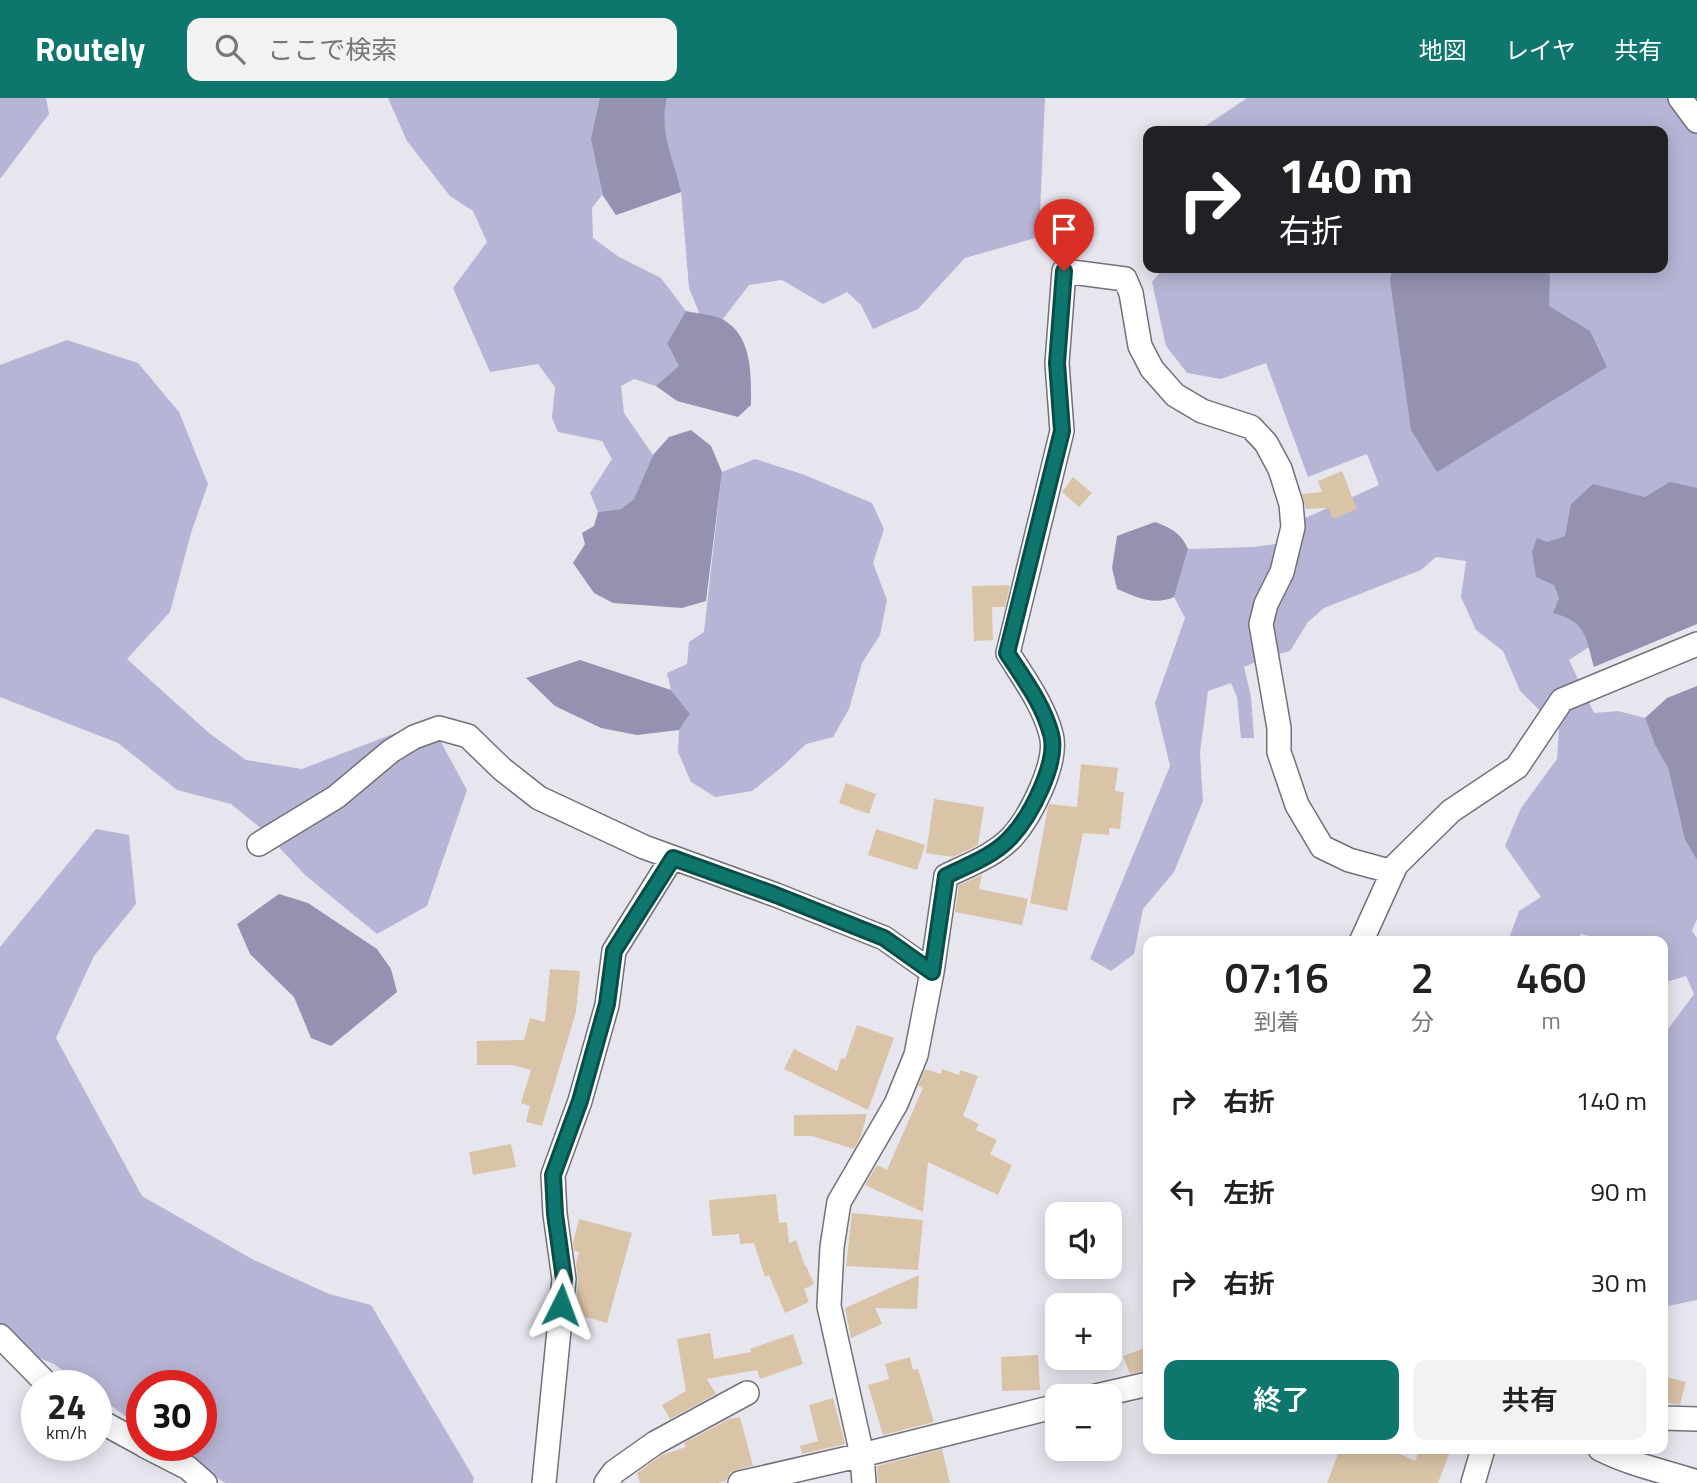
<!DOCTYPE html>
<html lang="ja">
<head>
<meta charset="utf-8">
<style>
  body { margin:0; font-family:"Titillium Web","Noto Sans JP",sans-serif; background:#f2f2f2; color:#222; height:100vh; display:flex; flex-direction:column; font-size:26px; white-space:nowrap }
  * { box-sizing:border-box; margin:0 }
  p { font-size:23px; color:#767676 }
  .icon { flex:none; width:38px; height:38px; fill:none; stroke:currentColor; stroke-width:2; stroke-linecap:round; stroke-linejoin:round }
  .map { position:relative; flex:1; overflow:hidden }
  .side { position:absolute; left:1143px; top:838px; width:525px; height:518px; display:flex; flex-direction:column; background:#fff; border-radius:14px; box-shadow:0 4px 18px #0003 }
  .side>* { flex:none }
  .guide { position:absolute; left:1143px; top:28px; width:525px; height:147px; border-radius:14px; box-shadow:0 4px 18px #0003; background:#202124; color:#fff; overflow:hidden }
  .buttons { position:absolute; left:1045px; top:1104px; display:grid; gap:14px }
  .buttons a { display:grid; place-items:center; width:77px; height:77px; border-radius:14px; background:#fff; box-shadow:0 4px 18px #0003; font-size:35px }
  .speed { position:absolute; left:21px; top:1272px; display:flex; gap:14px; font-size:35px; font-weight:700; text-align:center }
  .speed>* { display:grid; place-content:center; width:91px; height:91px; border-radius:50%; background:#fff; box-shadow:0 4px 18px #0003; line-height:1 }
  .speed small { font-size:18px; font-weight:400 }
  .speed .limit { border:10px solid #d22; background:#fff; color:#111 }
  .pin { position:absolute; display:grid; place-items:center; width:60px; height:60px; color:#fff; margin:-72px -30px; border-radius:50% 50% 50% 0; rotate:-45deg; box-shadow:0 0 7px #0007 }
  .pin .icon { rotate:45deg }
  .me { position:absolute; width:77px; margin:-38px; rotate:3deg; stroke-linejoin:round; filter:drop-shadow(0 0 5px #0008) }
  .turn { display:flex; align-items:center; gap:24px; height:147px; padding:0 21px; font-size:32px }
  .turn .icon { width:91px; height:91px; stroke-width:2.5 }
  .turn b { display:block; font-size:49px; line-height:60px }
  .eta { display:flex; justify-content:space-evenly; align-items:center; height:119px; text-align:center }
  .eta b { font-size:42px; font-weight:600; line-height:49px }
  .primary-button { display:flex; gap:14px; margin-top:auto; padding:14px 21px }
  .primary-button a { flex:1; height:80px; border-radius:14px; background:#0f766e; color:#fff; font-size:28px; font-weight:600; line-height:80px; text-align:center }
  .primary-button a+a { background:#f2f2f2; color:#222 }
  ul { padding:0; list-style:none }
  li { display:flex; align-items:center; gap:21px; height:91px; padding:0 21px }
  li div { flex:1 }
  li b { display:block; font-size:26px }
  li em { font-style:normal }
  header { display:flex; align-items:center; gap:42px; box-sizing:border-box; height:98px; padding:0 35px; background:#0f766e; color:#fff }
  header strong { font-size:33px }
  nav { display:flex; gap:38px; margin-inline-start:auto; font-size:24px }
  .search { width:490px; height:63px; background:#f2f2f2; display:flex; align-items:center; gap:18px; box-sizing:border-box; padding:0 24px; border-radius:14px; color:#767676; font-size:26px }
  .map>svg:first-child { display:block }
  .forest { fill:#b7b5d5 }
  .water { fill:#9492b0 }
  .building { fill:#dac4a8 }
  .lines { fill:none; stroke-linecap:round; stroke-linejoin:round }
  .street-casing { stroke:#717179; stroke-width:26 }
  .street { stroke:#fff; stroke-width:23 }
  .route-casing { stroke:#0a4d48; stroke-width:18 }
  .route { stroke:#0f766e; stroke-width:12 }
</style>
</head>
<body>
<header>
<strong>Routely</strong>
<div class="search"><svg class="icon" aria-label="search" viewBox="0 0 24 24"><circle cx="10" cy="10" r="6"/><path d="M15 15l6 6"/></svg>ここで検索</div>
<nav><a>地図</a><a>レイヤ</a><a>共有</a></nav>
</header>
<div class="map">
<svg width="1697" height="1385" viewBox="0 0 1697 1385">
  <rect width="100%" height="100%" fill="#e7e6ef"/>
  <!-- forest -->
  <path class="forest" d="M 0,0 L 46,0 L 49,16 L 0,81 Z
    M 388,0 L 1045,0 L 1039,139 L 965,160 L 918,211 L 873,231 L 861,207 L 847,194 L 823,206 L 782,182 L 749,187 L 723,221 L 700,217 L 689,190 L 681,94 L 616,117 L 602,97 L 592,110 L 593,140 L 619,159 L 661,180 L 686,213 L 667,245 L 680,268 L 656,288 L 634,281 L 621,288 L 624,315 L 653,357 L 634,401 L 621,411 L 598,414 L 590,395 L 612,361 L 602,343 L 558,334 L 552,320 L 555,289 L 538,266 L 490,274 L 453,190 L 487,144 L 473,113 L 450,98 L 407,43 Z
    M 1247,0 L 1697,0 L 1697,479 L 1569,562 L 1594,615 L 1618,613 L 1645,620 L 1655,647 L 1668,670 L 1685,742 L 1697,762 L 1697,821 L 1692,833 L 1697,840 L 1697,1202 L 1663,1209 L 1663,938 L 1694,896 L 1686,878 L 1663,885 L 1662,844 L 1603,843 L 1601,841 L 1581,836 L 1577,843 L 1508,843 L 1519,813 L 1541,799 L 1505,748 L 1521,710 L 1557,661 L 1559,631 L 1520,593 L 1503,553 L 1476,532 L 1461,499 L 1466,463 L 1436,459 L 1421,472 L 1324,510 L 1308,524 L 1290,553 L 1267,559 L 1244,569 L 1251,599 L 1254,640 L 1241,640 L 1237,599 L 1231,585 L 1208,593 L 1200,655 L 1203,703 L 1174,774 L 1143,811 L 1134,856 L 1111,873 L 1090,861 L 1170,668 L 1155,605 L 1185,520 L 1174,499 L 1188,451 L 1254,449 L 1297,443 L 1303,421 L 1379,387 L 1367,356 L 1308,379 L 1266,265 L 1221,281 L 1187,275 L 1166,248 L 1152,184 L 1164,170 L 1662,170 L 1662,33 L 1198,33 Z
    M 67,242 L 138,265 L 179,314 L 208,386 L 191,435 L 170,514 L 127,561 L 209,635 L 246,662 L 302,671 L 429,622 L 467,692 L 427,808 L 377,836 L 305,777 L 262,731 L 231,706 L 177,692 L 118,645 L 0,599 L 0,267 Z
    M 755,361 L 802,376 L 872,405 L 884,431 L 873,465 L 887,502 L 880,537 L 862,565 L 849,611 L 833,639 L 806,646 L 782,669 L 752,693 L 715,699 L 691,684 L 678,654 L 679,632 L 690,616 L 671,592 L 667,575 L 687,566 L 689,544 L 704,534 L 722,374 Z
    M 96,731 L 129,737 L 136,806 L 94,858 L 56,940 L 142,1098 L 252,1161 L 329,1196 L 371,1207 L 474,1380 L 473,1385 L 225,1385 L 168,1348 L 201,1348 L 201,1288 L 142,1288 L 142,1330 L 96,1297 L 96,1288 L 83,1288 L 54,1266 L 0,1244 L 0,849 Z"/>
  <!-- water -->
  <path class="water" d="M 600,0 L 667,0 C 658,33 674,62 681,94 L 616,117 L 603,97 L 591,41 Z
    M 1392,170 L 1550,170 L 1549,208 L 1590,233 L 1607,269 L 1437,374 L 1411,332 L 1390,182 Z
    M 686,213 C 697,216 714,216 724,222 C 753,240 751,277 751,307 L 738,319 L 677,303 L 656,288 L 679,268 L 667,245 Z
    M 691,332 L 711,348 L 722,374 L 706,503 L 682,510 L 613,505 L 594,495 L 573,465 L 585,446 L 582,435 L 594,428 L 598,414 L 621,411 L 634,401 L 653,357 L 669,339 Z
    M 1670,384 L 1697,390 L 1697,526 L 1594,569 C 1585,538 1587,524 1553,515 L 1559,500 L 1554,487 L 1536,479 L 1532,454 L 1537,440 L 1547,444 L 1565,438 L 1571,406 L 1593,386 L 1645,399 Z
    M 1155,424 C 1171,430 1181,435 1188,451 L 1174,499 C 1154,508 1136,499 1117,491 L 1112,470 L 1117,438 Z
    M 580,562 L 671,592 L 690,616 L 679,632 L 637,637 L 601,630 L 555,608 L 526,580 Z
    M 1697,588 L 1697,762 L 1685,742 L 1668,670 L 1655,647 L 1645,620 L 1667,600 Z
    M 279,796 L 308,805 L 377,851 L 391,871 L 397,894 L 331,948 L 311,940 L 294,899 L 250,856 L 237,826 Z"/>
  <!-- building -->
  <path class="building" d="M 1342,373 L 1357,411 L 1333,421 L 1328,410 L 1306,411 L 1302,396 L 1322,394 L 1318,383 Z
    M 1073,379 L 1092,395 L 1079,409 L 1062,394 Z
    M 1010,487 L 1005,509 L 992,509 L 993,542 L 974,543 L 972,488 Z
    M 1081,666 L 1118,670 L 1115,693 L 1124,694 L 1120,731 L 1109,730 L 1109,737 L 1083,735 L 1067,813 L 1030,805 L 1048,709 L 1049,706 L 1077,709 Z
    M 846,685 L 876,696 L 869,716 L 839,705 Z
    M 934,701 L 984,709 L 978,747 L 953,759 L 926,755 Z
    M 876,731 L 925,747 L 917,772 L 868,757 Z
    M 982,777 L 979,791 L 1028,801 L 1022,827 L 955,814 L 959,787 Z
    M 550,871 L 580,873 L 576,914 L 542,1028 L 526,1024 L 530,1008 L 521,1005 L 531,972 L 512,967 L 477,967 L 477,943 L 524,942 L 530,920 L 545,924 Z
    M 857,927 L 894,940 L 868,1012 L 784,971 L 794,951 L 837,973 L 841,960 L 845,961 Z
    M 925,971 L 941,976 L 942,971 L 959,977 L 960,972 L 978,978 L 963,1018 L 979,1026 L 976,1032 L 997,1042 L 990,1056 L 1012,1067 L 998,1097 L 928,1064 L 923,1114 L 865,1087 L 877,1067 L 887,1072 L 923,990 L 918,988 Z
    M 867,1016 L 861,1038 L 854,1051 L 812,1038 L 794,1038 L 794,1017 Z
    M 511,1046 L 516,1069 L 473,1077 L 469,1054 Z
    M 776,1096 L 779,1125 L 787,1124 L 789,1145 L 796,1142 L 805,1168 L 806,1168 L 814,1186 L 804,1191 L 809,1204 L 785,1215 L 769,1177 L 765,1179 L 754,1145 L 740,1146 L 739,1136 L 712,1138 L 709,1102 Z
    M 852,1115 L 923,1122 L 918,1172 L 846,1168 Z
    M 579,1121 L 632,1135 L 607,1225 L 575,1216 L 578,1182 L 576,1166 L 579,1154 L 574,1153 L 573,1144 Z
    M 919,1177 L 917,1211 L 875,1210 L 882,1226 L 851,1240 L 845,1210 Z
    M 710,1235 L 714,1261 L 751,1254 L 750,1251 L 793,1236 L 803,1266 L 760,1281 L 757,1272 L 707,1281 L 716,1296 L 670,1321 L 662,1307 L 686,1293 L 677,1241 Z
    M 1148,1249 L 1148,1272 L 1130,1276 L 1123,1258 Z
    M 1038,1257 L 1040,1292 L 1002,1293 L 1001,1259 Z
    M 910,1259 L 913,1272 L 918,1271 L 934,1324 L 883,1337 L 868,1287 L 889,1281 L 885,1266 Z
    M 1662,1278 L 1686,1284 L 1680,1307 L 1662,1304 Z
    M 833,1300 L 845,1346 L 802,1356 L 800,1348 L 818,1343 L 809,1307 Z
    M 740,1319 L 753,1368 L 736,1372 L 730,1375 L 726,1383 L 718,1385 L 640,1385 L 637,1375 L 662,1357 L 686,1349 L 684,1345 L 729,1321 Z
    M 942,1351 L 950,1385 L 878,1385 L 877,1368 Z
    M 1340,1351 L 1388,1351 L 1415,1363 L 1420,1351 L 1451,1351 L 1438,1385 L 1327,1385 Z"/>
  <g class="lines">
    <!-- street casing -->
    <g class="street-casing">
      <path id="street" d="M 1680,0 L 1697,23
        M 259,746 L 336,699 L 391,653 L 414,639 L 439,630 L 468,638 L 502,671 L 539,700 L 644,749 L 776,797 L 884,840 L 932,874
        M 1361,844 L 1396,767 L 1451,713 L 1517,669 L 1562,602 L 1697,546
        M 0,1238 L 49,1288
        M 1096,1298 L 1148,1286
        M 1662,1320 L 1697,1321
        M 96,1321 L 142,1346
        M 145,1348 L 188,1370 L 205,1385
        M 1600,1351 C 1631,1367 1664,1373 1697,1384
        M 544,1385 L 564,1181 L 555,1116 L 553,1077 L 580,1003 L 607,907 L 614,853 L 672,760
        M 606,1385 L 614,1374 L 655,1345 L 747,1295
        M 740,1385 L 862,1357 L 1057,1308
        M 864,1385 L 862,1357 L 829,1208 L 832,1149 L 839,1104 L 896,1006 L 916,957 L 932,874 L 946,778 C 968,767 994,758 1012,739 C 1030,719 1059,664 1051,636 C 1043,606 1024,581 1008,555 L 1062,333 L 1057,265 L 1064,173 L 1125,181 L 1131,195 L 1140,248 L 1152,271 L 1175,297 L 1202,313 L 1251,329 L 1266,345 L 1280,371 L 1291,406 L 1293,429 L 1282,474 L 1266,506 L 1261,526 L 1279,630 L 1279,654 L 1297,707 L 1322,749 L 1349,762 L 1393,774
        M 1473,1385 L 1483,1351"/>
    </g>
    <!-- street -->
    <use href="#street" class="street"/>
  </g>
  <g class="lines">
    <!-- route casing -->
    <g class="route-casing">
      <path id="route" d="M 561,1207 L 564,1181 L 555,1116 L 553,1077 L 580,1003 L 607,906 L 614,853 L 673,760 L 776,797 L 884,840 L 932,874 L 946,778 C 968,767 994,758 1011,739 C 1030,719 1059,664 1051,636 C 1043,606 1024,581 1007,555 L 1062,333 L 1057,265 L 1064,173"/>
    </g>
    <!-- route -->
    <use href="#route" class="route"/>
  </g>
</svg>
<div class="buttons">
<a><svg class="icon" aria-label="sound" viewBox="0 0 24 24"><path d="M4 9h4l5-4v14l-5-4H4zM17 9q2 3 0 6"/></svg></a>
<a>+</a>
<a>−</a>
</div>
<div class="speed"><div>24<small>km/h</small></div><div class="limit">30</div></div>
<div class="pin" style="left:1064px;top:173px;background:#d93025"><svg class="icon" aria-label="arrive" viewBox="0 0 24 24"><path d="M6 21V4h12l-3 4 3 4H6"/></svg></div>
<svg class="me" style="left:561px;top:1207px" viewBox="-20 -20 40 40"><path d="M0-17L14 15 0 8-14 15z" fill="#0f766e" stroke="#fff" stroke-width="4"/></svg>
<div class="guide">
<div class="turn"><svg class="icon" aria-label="right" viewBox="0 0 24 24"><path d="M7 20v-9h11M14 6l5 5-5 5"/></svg><div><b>140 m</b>右折</div></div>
</div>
<section class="side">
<div class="eta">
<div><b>07:16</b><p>到着</p></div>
<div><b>2</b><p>分</p></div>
<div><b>460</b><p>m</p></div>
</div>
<ul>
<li><svg class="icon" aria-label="right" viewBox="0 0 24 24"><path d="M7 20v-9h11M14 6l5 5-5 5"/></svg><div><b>右折</b></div><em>140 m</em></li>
<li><svg class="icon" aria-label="left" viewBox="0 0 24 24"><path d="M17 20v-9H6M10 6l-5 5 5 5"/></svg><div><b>左折</b></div><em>90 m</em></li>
<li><svg class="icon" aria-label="right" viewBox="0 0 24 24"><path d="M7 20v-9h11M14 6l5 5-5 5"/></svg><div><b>右折</b></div><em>30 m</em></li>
</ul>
<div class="primary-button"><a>終了</a><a>共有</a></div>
</section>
</div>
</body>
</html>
